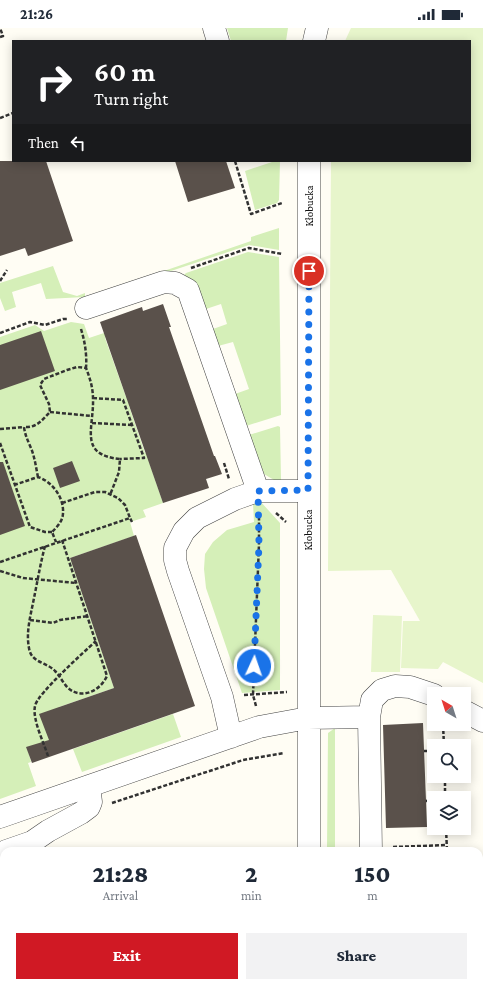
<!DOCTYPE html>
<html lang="en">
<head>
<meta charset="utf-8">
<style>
  body { margin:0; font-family:"Crimson Pro",serif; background:#f2f2f3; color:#1f2937; height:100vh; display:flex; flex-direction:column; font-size:15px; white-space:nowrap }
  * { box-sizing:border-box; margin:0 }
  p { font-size:13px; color:#747a83 }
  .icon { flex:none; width:22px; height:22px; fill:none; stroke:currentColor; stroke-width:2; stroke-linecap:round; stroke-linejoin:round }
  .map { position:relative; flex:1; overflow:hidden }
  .drawer { position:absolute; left:0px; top:819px; width:483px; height:140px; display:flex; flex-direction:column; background:#fff; border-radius:12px 12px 0 0; box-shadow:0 2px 10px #0003 }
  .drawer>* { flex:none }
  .top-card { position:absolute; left:12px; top:12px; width:459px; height:122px; border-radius:0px; box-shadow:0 2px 10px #0003; background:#202124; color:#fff; overflow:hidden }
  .needle { width:26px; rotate:321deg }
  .tools { position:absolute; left:427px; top:659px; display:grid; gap:8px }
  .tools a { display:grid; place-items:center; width:44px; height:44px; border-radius:0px; background:#fff; box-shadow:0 2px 10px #0003; font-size:20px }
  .pin { position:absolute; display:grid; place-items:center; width:34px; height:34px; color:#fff; margin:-17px; border:2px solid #fff; border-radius:50%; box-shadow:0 1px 4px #0007 }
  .me { position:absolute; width:44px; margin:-22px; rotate:3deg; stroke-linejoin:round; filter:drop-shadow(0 0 3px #0008) }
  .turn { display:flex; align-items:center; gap:14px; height:84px; padding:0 16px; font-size:18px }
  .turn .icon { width:52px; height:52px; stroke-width:2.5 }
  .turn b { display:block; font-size:28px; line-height:34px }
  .then { display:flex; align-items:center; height:38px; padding:0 16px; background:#0003; gap:8px; font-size:15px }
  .eta { display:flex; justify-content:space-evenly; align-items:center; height:68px; text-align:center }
  .eta b { font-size:24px; font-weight:800; line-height:28px }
  .button { display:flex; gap:8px; margin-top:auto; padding:8px 16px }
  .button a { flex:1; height:46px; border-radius:0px; background:#d01924; color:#fff; font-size:16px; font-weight:800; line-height:46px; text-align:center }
  .button a+a { background:#f2f2f3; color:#1f2937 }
  .status { display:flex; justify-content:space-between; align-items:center; height:28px; padding:0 20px; background:#fff; direction:ltr }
  .status svg { height:11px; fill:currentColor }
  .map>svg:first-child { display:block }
  .green { fill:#d5efb8 }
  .pitch { fill:#e7f5cb }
  .building { fill:#5a514b }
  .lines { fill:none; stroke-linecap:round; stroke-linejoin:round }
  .minor-casing { stroke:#434343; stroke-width:23 }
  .path { stroke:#323232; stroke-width:2.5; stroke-dasharray:4 2; stroke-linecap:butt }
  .minor { stroke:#fff; stroke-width:22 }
  .route { stroke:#1a73e8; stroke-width:7; stroke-dasharray:0 12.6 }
  .labels { text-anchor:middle; stroke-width:4; stroke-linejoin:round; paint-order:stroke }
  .street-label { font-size:11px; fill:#101010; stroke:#fff }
</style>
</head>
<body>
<div class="status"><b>21:26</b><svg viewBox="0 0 49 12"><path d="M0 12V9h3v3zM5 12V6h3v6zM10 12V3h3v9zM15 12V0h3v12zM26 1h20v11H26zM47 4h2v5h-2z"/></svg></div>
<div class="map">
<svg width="483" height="959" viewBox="0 0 483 959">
  <rect width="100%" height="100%" fill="#fffdf4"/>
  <!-- green -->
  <path class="green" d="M 227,0 L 288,0 L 286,13 L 231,13 Z
    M 275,133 L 280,133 L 279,172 L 277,175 L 255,182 L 245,143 Z
    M 279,200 L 279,222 L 249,217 L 168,244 L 161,244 L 251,213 L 251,209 Z
    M 248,224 L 279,229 L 281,387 L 246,398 L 235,366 L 249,361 L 233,314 L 218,318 L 213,301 L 227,296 L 221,276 L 206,281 L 184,247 L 186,245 Z
    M 53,238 L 63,264 L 77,268 L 85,265 L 85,269 L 46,271 L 41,255 L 12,264 L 16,279 L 5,283 L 0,270 L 0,255 Z
    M 71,294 L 84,296 L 89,310 L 107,304 L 105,310 L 126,369 L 130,367 L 133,376 L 129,378 L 145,425 L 149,424 L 149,434 L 163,475 L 143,482 L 146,489 L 130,494 L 134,508 L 70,530 L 114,660 L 59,679 L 71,715 L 54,727 L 27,719 L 31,734 L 28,735 L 36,758 L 0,771 L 0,309 L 35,297 L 44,303 Z
    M 278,398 L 280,399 L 281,452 L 274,452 L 264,446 L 249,407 Z
    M 260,473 L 280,495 L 280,662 L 242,665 L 206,560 L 204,541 L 205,526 L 213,514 L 227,502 L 254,494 L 253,475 Z
    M 173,686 L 181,709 L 82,744 L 73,721 Z
    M 335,700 L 335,823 L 327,823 L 328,705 Z
    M 479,846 L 483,847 L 483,898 L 479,905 Z
    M 42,955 L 95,955 L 96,959 L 30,959 Z
    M 192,955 L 280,955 L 280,959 L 194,959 Z"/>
  <!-- pitch -->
  <path class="pitch" d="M 351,0 L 483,0 L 483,655 L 443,634 L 438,641 L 401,640 L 403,593 L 420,593 L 391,542 L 328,543 L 331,133 L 470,133 L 470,13 L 345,13 Z
    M 373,587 L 402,588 L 400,644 L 371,644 Z"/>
  <!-- building -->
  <path class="building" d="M 0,133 L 46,133 L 73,213 L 28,228 L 25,220 L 0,228 Z
    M 175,133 L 226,133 L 235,160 L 188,174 Z
    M 163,276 L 171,299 L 169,299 L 214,428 L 215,428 L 222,446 L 206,451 L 209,460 L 163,475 L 100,294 L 142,279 L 143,283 Z
    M 41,303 L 55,343 L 0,362 L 0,317 Z
    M 72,433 L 80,453 L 60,460 L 53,440 Z
    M 0,434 L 3,434 L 25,498 L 0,507 Z
    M 136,507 L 195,678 L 32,735 L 26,719 L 49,712 L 39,686 L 114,660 L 70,530 Z
    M 423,695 L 427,799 L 386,800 L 383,697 Z"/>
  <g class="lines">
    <!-- minor casing -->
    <g class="minor-casing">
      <path id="minor" d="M 214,0 L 218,13
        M 314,13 L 317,0
        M 86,280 L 164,254 L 175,255 L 188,262 L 258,463
        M 464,683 L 483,693
        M 369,689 L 371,823
        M 231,709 L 222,669 L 178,543 L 175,532 L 175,520 L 184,503 L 197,490 L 235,471 L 258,463 L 308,463
        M 0,789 L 259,699 L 308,690 L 369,689 L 372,672 L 382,662 L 395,658 L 410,659 L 434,667
        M 6,823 L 32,814 L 48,803 L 81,785 L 89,779 L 91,774 L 89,758
        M 309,823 L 309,133
        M 308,955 L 308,959
        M 372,955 L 372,957"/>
    </g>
    <!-- path -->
    <path class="path" d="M 0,9 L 3,8 L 0,0
      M 0,90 L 13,85
      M 235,133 L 251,186 L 282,175
      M 191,240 L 249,220 L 282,226
      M 0,253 L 7,242
      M 81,301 C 85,314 87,327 86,340
      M 0,305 L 30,294 L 45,297 L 63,291 L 68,291
      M 93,370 L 123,372 L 144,430 L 120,431
      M 50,384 L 92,388
      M 92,395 L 132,397
      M 0,401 L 24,399
      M 0,415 L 30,499 L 45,504 L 52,504
      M 224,435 L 229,451
      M 38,449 C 36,440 35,430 31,420 C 28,413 25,407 24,399 C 37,400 42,392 50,384 L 49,376 L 40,357 L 44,351 L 67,342 L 77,339 L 86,340 C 90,350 93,360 93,371 C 94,400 78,427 120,431 L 119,444 L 110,467
      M 14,457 L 38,449 C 53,454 64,470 63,485 C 63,493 57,499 52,504 L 56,514
      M 62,475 L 95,464 L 105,464 L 118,470 L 125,477 L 130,490
      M 276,485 L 286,494
      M 45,518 C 40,537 37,556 33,575 C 30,590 26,605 29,620 C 31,635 47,634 55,643 C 60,648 63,655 68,660 C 82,672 100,663 107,648 L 62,512
      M 0,534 L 130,490 L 132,494
      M 0,543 L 23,550 L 76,555
      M 30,592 L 53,595 L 60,592 L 88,588
      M 244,667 L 287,664
      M 256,678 L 253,667 L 259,516 L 259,485
      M 443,696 L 444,718
      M 424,723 L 434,723
      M 48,728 C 44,715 32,691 35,678 C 37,666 84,624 96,613
      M 445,748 L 445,770
      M 426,773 L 434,772
      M 112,775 L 243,732 L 284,725
      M 446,800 L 447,823
      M 393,819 L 447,817
      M 479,909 L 483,903
      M 479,928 L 483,931
      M 209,955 L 217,959
      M 224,959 L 227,955
      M 447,959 L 450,955"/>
    <!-- minor -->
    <use href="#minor" class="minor"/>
  </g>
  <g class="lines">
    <!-- route -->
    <path class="route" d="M 254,638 L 259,516 L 258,463 L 308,462 L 309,243"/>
  </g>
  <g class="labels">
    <!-- street labels -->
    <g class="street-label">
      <text transform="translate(309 178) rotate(-90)" y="4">Kłobucka</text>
      <text transform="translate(308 502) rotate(-90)" y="4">Kłobucka</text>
    </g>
  </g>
</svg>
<div class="tools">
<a><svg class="needle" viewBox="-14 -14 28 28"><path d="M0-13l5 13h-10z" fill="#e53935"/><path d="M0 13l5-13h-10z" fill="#747a83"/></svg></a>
<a><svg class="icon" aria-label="search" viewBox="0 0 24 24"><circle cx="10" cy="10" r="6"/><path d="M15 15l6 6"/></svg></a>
<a><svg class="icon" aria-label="layers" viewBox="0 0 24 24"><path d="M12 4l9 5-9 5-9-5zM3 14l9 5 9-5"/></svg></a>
</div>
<div class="pin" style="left:309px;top:243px;background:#d93025"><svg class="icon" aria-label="arrive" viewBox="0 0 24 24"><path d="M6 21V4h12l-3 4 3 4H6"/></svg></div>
<svg class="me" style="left:254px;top:638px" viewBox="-20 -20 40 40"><circle r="17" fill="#1a73e8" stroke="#fff" stroke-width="3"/><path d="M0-11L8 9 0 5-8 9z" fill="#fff"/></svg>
<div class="top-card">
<div class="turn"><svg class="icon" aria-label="right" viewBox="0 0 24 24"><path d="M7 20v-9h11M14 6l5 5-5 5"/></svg><div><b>60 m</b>Turn right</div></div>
<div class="then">Then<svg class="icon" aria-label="left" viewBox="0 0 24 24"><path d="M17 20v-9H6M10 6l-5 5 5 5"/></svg></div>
</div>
<section class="drawer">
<div class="eta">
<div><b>21:28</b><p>Arrival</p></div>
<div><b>2</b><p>min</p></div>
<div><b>150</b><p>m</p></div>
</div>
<div class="button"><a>Exit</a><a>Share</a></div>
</section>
</div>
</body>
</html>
